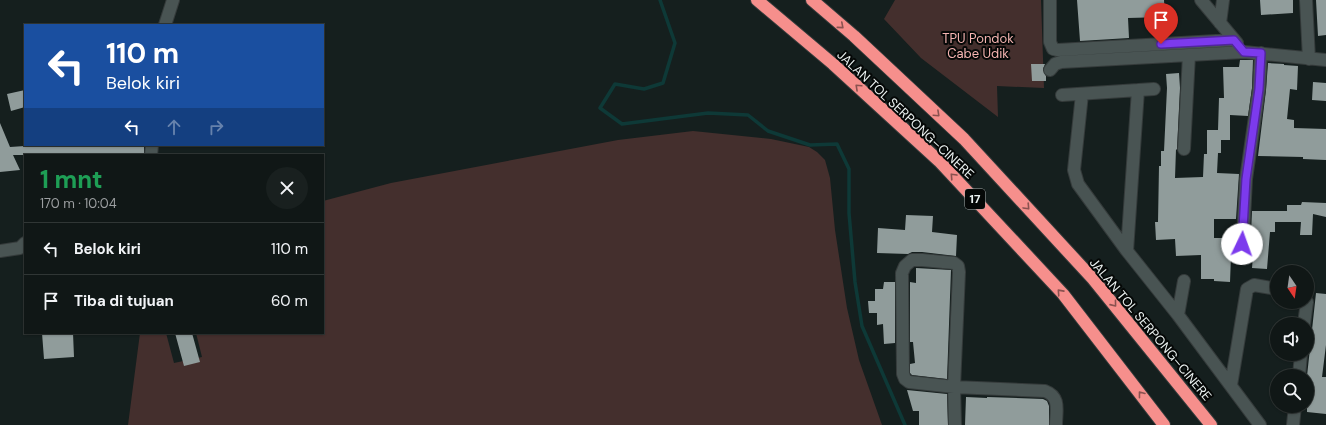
<!DOCTYPE html>
<html lang="id">
<head>
<meta charset="utf-8">
<style>
  body { margin:0; font-family:"DM Sans",sans-serif; background:#19201f; color:#f1f3f6; height:100vh; display:flex; flex-direction:column; font-size:15px; white-space:nowrap }
  * { box-sizing:border-box; margin:0 }
  p { font-size:13px; color:#9c9fa1 }
  .icon { flex:none; width:22px; height:22px; fill:none; stroke:currentColor; stroke-width:2; stroke-linecap:round; stroke-linejoin:round }
  .map { position:relative; flex:1; overflow:hidden }
  .details { position:absolute; left:24px; top:154px; width:300px; height:180px; display:flex; flex-direction:column; background:#101716; border-radius:0px; box-shadow:0 1px 3px #0004,0 0 0 1px #303635 }
  .details>* { flex:none }
  .guide { position:absolute; left:24px; top:24px; width:300px; height:122px; border-radius:0px; box-shadow:0 1px 3px #0004,0 0 0 1px #303635; background:#1a4fa0; color:#fff; overflow:hidden }
  .needle { width:26px; rotate:167deg }
  .controls { position:absolute; left:1270px; top:265px; display:grid; gap:8px }
  .controls a { display:grid; place-items:center; width:44px; height:44px; border-radius:50%; background:#101716; box-shadow:0 1px 3px #0004,0 0 0 1px #303635; font-size:20px }
  .pin { position:absolute; display:grid; place-items:center; width:34px; height:34px; color:#fff; margin:-41px -17px; border-radius:50% 50% 50% 0; rotate:-45deg; box-shadow:0 0 4px #0007 }
  .pin .icon { rotate:45deg }
  .me { position:absolute; width:44px; margin:-22px; rotate:3deg; stroke-linejoin:round; filter:drop-shadow(0 0 3px #0008) }
  .turn { display:flex; align-items:center; gap:14px; height:84px; padding:0 16px; font-size:18px }
  .turn .icon { width:52px; height:52px; stroke-width:2.5 }
  .turn b { display:block; font-size:28px; line-height:34px }
  .lanes { display:flex; align-items:center; height:38px; padding:0 16px; background:#0003; justify-content:center; gap:20px; direction:ltr }
  .lanes .off { opacity:.35 }
  .round { display:grid; place-items:center; flex:none; width:42px; height:42px; border-radius:21px; background:#19201f }
  .overview { display:flex; align-items:center; justify-content:space-between; height:68px; padding:0 16px }
  h1 { font-size:24px; font-weight:800; line-height:30px; color:#1e9e55 }
  ul { padding:0; list-style:none }
  li { display:flex; align-items:center; gap:12px; height:52px; padding:0 16px; border-top:1px solid #303635 }
  li div { flex:1 }
  li b { display:block; font-size:15px }
  li em { font-style:normal }
  .map>svg:first-child { display:block }
  .green { fill:#442f2d }
  .lines { fill:none; stroke-linecap:round; stroke-linejoin:round }
  .stream { stroke:#0e3937; stroke-width:3.5 }
  .building { fill:#909c9b }
  .minor-casing { stroke:#353b3b; stroke-width:14 }
  .highway-casing { stroke:#353b3b; stroke-width:14 }
  .minor { stroke:#495453; stroke-width:12 }
  .highway { stroke:#f68f8c; stroke-width:12 }
  .oneway { stroke:#8a5250 }
  .route-casing { stroke:#51269a; stroke-width:10 }
  .route { stroke:#7c3aed; stroke-width:7 }
  .labels { text-anchor:middle; stroke-width:4; stroke-linejoin:round; paint-order:stroke }
  .shield { fill:#050807; stroke:#a6acab; stroke-width:1 }
  .shield-label { font-size:12px; font-weight:bold; fill:#ebf2f1 }
  .park-label { font-size:13px; fill:#f6b5b2; stroke:#050807 }
  .street-label { font-size:13px; fill:#ebf2f1; stroke:#050807 }
</style>
</head>
<body>
<div class="map">
<svg width="1326" height="425" viewBox="0 0 1326 425">
  <rect width="100%" height="100%" fill="#151f1e"/>
  <!-- green -->
  <path class="green" d="M 895,0 L 1041,0 L 1044,88 L 997,86 L 998,117 L 921,58 L 884,19 Z
    M 693,131 L 771,139 L 809,147 L 817,152 L 825,160 L 830,178 L 835,230 L 847,308 L 859,360 L 882,425 L 128,425 L 140,333 L 166,333 L 174,363 L 202,357 L 196,333 L 323,333 L 323,201 L 391,183 L 618,140 Z"/>
  <g class="lines">
    <!-- stream -->
    <path class="stream" d="M 660,0 L 675,43 L 663,83 L 644,89 L 615,84 L 600,108 L 622,124 L 708,113 L 748,115 L 768,131 L 810,145 L 837,144 L 849,169 L 849,213 L 855,282 L 862,326 L 905,425"/>
  </g>
  <!-- building -->
  <path class="building" d="M 1077,0 L 1164,0 L 1165,17 L 1128,18 L 1129,38 L 1080,41 Z
    M 1260,0 L 1293,0 L 1293,13 L 1261,15 Z
    M 1316,0 L 1326,0 L 1326,35 L 1318,36 Z
    M 1240,60 L 1253,60 L 1252,88 L 1248,116 L 1230,115 L 1230,140 L 1221,140 L 1221,153 L 1218,153 L 1217,173 L 1239,174 L 1236,219 L 1214,219 L 1214,238 L 1235,238 L 1235,256 L 1231,256 L 1230,282 L 1214,281 L 1214,279 L 1201,279 L 1201,255 L 1176,256 L 1175,239 L 1156,240 L 1155,222 L 1158,222 L 1159,166 L 1161,166 L 1161,151 L 1164,151 L 1167,88 L 1166,74 L 1179,73 L 1180,88 L 1177,150 L 1176,149 L 1175,178 L 1203,177 L 1204,154 L 1207,154 L 1207,130 L 1218,130 L 1219,98 L 1224,98 L 1223,67 L 1239,67 Z
    M 1268,63 L 1284,64 L 1284,65 L 1298,66 L 1297,90 L 1290,89 L 1287,119 L 1294,120 L 1294,128 L 1326,129 L 1326,160 L 1303,159 L 1303,157 L 1258,156 L 1266,90 Z
    M 1031,64 L 1045,64 L 1043,69 L 1046,76 L 1046,81 L 1032,81 Z
    M 1313,82 L 1326,83 L 1326,101 L 1312,100 Z
    M 25,90 L 25,107 L 11,111 L 7,94 Z
    M 0,123 L 10,147 L 40,145 L 144,145 L 144,155 L 13,155 L 20,170 L 0,172 Z
    M 1302,202 L 1326,203 L 1326,217 L 1313,214 L 1312,235 L 1300,235 L 1301,222 L 1275,222 L 1275,232 L 1270,232 L 1267,269 L 1252,268 L 1253,256 L 1250,256 L 1252,211 L 1287,211 L 1287,205 L 1301,205 Z
    M 906,215 L 933,216 L 932,232 L 957,235 L 956,256 L 922,252 L 912,252 L 908,254 L 877,253 L 878,228 L 905,230 Z
    M 916,268 L 951,270 L 947,379 L 912,375 L 910,373 L 910,364 L 915,363 L 913,342 L 910,342 L 910,282 L 916,283 Z
    M 884,282 L 895,282 L 895,343 L 884,344 L 883,324 L 877,325 L 877,313 L 869,313 L 868,301 L 875,301 L 875,289 L 883,289 Z
    M 1316,293 L 1326,294 L 1326,345 L 1322,377 L 1326,377 L 1326,414 L 1307,412 L 1307,376 Z
    M 42,333 L 73,333 L 74,357 L 44,359 Z
    M 175,333 L 192,333 L 200,362 L 184,366 Z
    M 907,390 L 947,394 L 948,425 L 919,425 L 919,411 L 913,411 Z
    M 966,397 L 987,398 L 987,397 L 1043,399 L 1047,401 L 1049,406 L 1049,425 L 965,425 Z"/>
  <g class="lines">
    <!-- minor casing -->
    <g class="minor-casing">
      <path id="minor" d="M 1050,0 L 1050,42 L 1053,49 L 1058,50 L 1234,40
        M 1201,0 L 1237,43
        M 1306,0 L 1309,59
        M 1220,23 L 1223,0
        M 165,25 L 173,0
        M 1050,70 L 1055,64 L 1061,62 L 1244,52 L 1326,60
        M 1082,94 L 1074,170 L 1078,184 L 1127,251 L 1178,315 L 1260,425
        M 1062,95 L 1154,89
        M 1184,149 L 1189,55
        M 151,155 L 152,145
        M 0,251 L 20,248 L 25,243
        M 1127,251 L 1138,90
        M 1242,257 L 1246,179 L 1259,89 L 1261,53
        M 1178,315 L 1184,281
        M 1304,324 L 1307,302
        M 1299,376 L 1301,354
        M 1231,385 L 1247,289 L 1254,285 L 1277,289
        M 955,425 L 954,387 L 959,272 L 958,266 L 954,263 L 922,260 L 912,260 L 905,266 L 902,273 L 903,374 L 905,379 L 909,382 L 954,387 L 1045,391 C 1061,397 1056,411 1056,425
        M 1293,425 L 1295,406"/>
    </g>
    <!-- highway casing -->
    <g class="highway-casing">
      <path id="highway" d="M 757,0 L 833,64 L 939,161 L 1063,294 L 1164,425
        M 812,0 L 854,36 L 964,139 L 1093,279 L 1211,425"/>
    </g>
    <!-- minor -->
    <use href="#minor" class="minor"/>
    <!-- highway -->
    <use href="#highway" class="highway"/>
  </g>
  <!-- one-way arrows -->
  <defs><path id="oneway-chevron" d="M-2-3.5L2.5 0L-2 3.5" fill="none" stroke-width="1.6" stroke-linecap="round" stroke-linejoin="round"/></defs>
  <g class="oneway">
    <use href="#oneway-chevron" transform="translate(841 26) rotate(41)"/>
    <use href="#oneway-chevron" transform="translate(858 87) rotate(-137)"/>
    <use href="#oneway-chevron" transform="translate(937 114) rotate(43)"/>
    <use href="#oneway-chevron" transform="translate(953 176) rotate(-133)"/>
    <use href="#oneway-chevron" transform="translate(1027 207) rotate(47)"/>
    <use href="#oneway-chevron" transform="translate(1060 292) rotate(-132)"/>
    <use href="#oneway-chevron" transform="translate(1114 304) rotate(51)"/>
    <use href="#oneway-chevron" transform="translate(1141 394) rotate(-128)"/>
  </g>
  <g class="lines">
    <!-- route casing -->
    <g class="route-casing">
      <path id="route" d="M 1161,44 L 1234,40 L 1244,52 L 1261,53 L 1259,89 L 1246,179 L 1242,244"/>
    </g>
    <!-- route -->
    <use href="#route" class="route"/>
  </g>
  <g class="labels">
    <!-- shield labels -->
    <rect class="shield" x="965" y="189" width="20" height="20" rx="3"/>
    <g class="shield-label">
      <text x="975" y="203">17</text>
    </g>
    <!-- park labels -->
    <g class="park-label">
      <text x="978" y="43">TPU Pondok<tspan x="978" dy="15">Cabe Udik</tspan></text>
    </g>
    <!-- street labels -->
    <g class="street-label">
      <text transform="translate(906 114) rotate(43)" y="5">JALAN TOL SERPONG–CINERE</text>
      <text transform="translate(1151 329) rotate(50)" y="5">JALAN TOL SERPONG–CINERE</text>
    </g>
  </g>
</svg>
<div class="controls">
<a><svg class="needle" viewBox="-14 -14 28 28"><path d="M0-13l5 13h-10z" fill="#e53935"/><path d="M0 13l5-13h-10z" fill="#9c9fa1"/></svg></a>
<a><svg class="icon" aria-label="sound" viewBox="0 0 24 24"><path d="M4 9h4l5-4v14l-5-4H4zM17 9q2 3 0 6"/></svg></a>
<a><svg class="icon" aria-label="search" viewBox="0 0 24 24"><circle cx="10" cy="10" r="6"/><path d="M15 15l6 6"/></svg></a>
</div>
<div class="pin" style="left:1161px;top:44px;background:#d93025"><svg class="icon" aria-label="arrive" viewBox="0 0 24 24"><path d="M6 21V4h12l-3 4 3 4H6"/></svg></div>
<svg class="me" style="left:1242px;top:244px" viewBox="-20 -20 40 40"><circle r="19" fill="#fff"/><path d="M0-13L10 11 0 6-10 11z" fill="#7c3aed"/></svg>
<div class="guide">
<div class="turn"><svg class="icon" aria-label="left" viewBox="0 0 24 24"><path d="M17 20v-9H6M10 6l-5 5 5 5"/></svg><div><b>110 m</b>Belok kiri</div></div>
<div class="lanes"><svg class="icon" aria-label="left" viewBox="0 0 24 24"><path d="M17 20v-9H6M10 6l-5 5 5 5"/></svg><svg class="icon off" aria-label="ahead" viewBox="0 0 24 24"><path d="M12 20V5M6 11l6-6 6 6"/></svg><svg class="icon off" aria-label="right" viewBox="0 0 24 24"><path d="M7 20v-9h11M14 6l5 5-5 5"/></svg></div>
</div>
<section class="details">
<div class="overview"><div><h1>1 mnt</h1><p>170 m · 10:04</p></div><a class="round"><svg class="icon" aria-label="close" viewBox="0 0 24 24"><path d="M6 6l12 12M18 6L6 18"/></svg></a></div>
<ul>
<li><svg class="icon" aria-label="left" viewBox="0 0 24 24"><path d="M17 20v-9H6M10 6l-5 5 5 5"/></svg><div><b>Belok kiri</b></div><em>110 m</em></li>
<li><svg class="icon" aria-label="arrive" viewBox="0 0 24 24"><path d="M6 21V4h12l-3 4 3 4H6"/></svg><div><b>Tiba di tujuan</b></div><em>60 m</em></li>
</ul>
</section>
</div>
</body>
</html>
